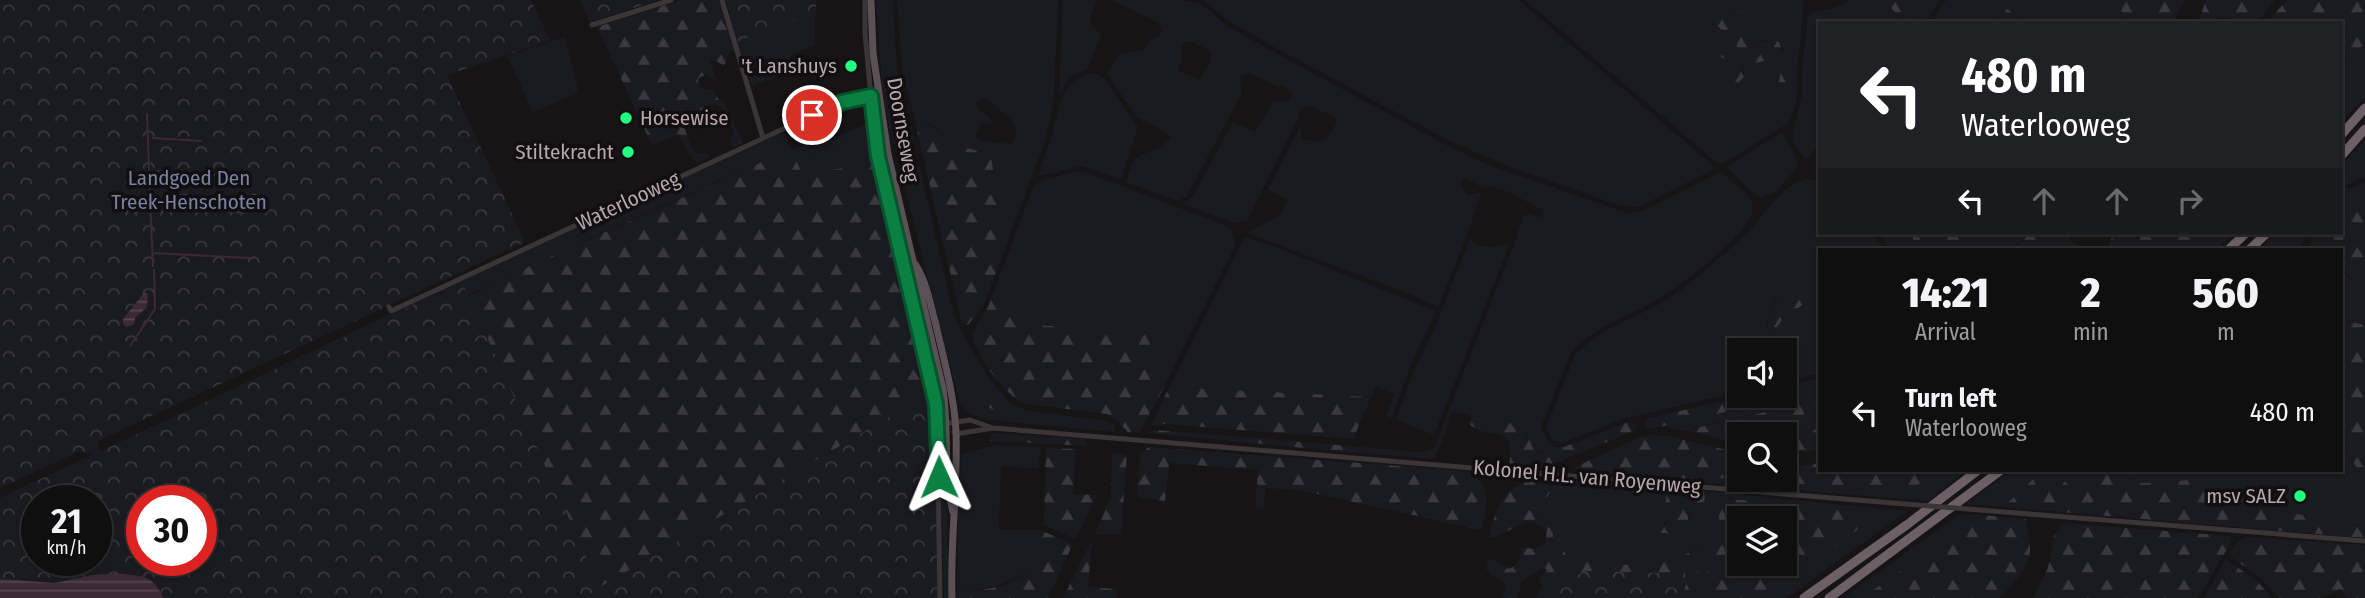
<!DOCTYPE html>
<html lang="en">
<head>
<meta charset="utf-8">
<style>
  body { margin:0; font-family:"Fira Sans Condensed",sans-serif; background:#1e1d1d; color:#f1f3f6; height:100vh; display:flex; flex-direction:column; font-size:26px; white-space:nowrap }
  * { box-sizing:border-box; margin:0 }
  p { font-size:23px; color:#9c9c9e }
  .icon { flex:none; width:38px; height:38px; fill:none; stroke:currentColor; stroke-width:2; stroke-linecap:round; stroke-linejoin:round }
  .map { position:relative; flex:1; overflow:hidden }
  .panel { position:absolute; left:1818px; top:248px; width:525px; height:224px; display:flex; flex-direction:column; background:#100f0f; border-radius:0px; box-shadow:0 2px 5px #0004,0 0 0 2px #302f2f }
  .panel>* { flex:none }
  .guide { position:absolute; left:1818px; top:21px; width:525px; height:214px; border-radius:0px; box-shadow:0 2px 5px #0004,0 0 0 2px #302f2f; background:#202124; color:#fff; overflow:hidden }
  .controls { position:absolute; left:1727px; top:338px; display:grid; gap:14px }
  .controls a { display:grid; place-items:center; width:70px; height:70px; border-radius:0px; background:#100f0f; box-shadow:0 2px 5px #0004,0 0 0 2px #302f2f; font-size:35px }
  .speed { position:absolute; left:21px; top:485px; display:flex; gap:14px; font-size:35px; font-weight:700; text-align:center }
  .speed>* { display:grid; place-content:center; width:91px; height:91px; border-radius:50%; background:#100f0f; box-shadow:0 2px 5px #0004,0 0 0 2px #302f2f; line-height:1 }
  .speed small { font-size:18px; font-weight:400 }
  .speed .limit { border:10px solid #d22; background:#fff; color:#111 }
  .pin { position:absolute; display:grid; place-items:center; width:60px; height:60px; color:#fff; margin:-30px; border:4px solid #fff; border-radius:50%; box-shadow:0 2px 7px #0007 }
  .me { position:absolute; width:77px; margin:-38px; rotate:359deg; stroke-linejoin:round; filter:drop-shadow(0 0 5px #0008) }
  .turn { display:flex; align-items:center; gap:24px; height:147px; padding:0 28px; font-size:32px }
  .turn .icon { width:91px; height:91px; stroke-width:2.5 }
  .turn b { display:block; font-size:49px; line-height:60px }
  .lanes { display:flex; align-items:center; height:66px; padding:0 28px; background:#0003; justify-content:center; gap:35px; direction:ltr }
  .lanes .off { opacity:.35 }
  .eta { display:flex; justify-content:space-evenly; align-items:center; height:119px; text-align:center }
  .eta b { font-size:42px; font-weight:800; line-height:49px }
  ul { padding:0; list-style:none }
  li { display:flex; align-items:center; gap:21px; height:91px; padding:0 28px }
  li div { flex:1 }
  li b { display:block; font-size:26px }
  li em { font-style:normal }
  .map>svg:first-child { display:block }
  .grass { fill:#1a1a21; fill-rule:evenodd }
  .forest { fill:url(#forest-firs); fill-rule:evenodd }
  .park { fill:url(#park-crowns); fill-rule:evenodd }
  .water { fill:url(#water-rules) }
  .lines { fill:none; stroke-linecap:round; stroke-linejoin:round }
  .stream { stroke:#3b2937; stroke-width:2 }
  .minor { stroke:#3b3537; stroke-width:5 }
  .major { stroke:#5a5055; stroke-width:7 }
  .highway { stroke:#6c6066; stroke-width:9 }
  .minor-bridge { stroke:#3b3537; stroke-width:5 }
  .route-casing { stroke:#07532c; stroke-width:18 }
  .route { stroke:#0b8043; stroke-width:12 }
  .poi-dot { fill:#23ff81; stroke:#110f0f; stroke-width:2.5 }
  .labels { text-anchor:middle; stroke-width:7; stroke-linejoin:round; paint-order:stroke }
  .poi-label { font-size:21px; fill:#b7a5af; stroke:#110f0f; text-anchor:end }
  .street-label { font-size:21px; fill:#b7a5af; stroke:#110f0f }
  .park-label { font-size:21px; fill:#7a81a4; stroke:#110f0f }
</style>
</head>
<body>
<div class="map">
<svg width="2365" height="598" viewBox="0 0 2365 598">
  <defs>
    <pattern id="forest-firs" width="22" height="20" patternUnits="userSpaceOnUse" patternTransform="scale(1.75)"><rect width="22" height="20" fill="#1a1a21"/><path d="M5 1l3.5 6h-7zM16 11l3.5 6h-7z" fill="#39383f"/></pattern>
    <pattern id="park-crowns" width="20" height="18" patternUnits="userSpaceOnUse" patternTransform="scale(1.75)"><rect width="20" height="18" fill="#1a1a21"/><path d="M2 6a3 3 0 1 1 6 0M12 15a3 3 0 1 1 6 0" fill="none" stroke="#39383f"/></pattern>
    <pattern id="water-rules" width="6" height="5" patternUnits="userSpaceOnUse" patternTransform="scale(1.75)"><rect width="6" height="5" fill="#3b2937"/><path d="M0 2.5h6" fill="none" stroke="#554551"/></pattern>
  </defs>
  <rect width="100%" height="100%" fill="#161414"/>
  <!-- grass -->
  <path class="grass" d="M 815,0 L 815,45 L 790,55 L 794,71 L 751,86 L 735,35 Z
    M 876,0 L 893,0 L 897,69 L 915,144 L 910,142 L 903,147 L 906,160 L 916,167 L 919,164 L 953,312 L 964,336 L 991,381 L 1012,404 L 1025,410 L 1107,421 L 1114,426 L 1114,432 L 988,420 L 970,414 L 960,404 L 888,122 L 882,87 Z
    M 897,0 L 1058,0 L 1054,96 L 1046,139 L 1012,229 L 1000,228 L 991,154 L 963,147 L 926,121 L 917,120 L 915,122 L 902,68 ZM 982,99 C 991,100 994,105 1001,111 C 1013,120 1021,129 1012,144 L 983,141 L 974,137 L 981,123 L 990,124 L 992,121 L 987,115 L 979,111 L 976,102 Z
    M 1063,0 L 1096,0 L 1089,22 L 1101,35 L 1088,69 L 1069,77 L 1059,97 Z
    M 1111,0 L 1184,0 L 1199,3 L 1208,9 L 1225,25 L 1272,51 L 1448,146 L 1489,165 L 1618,210 L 1630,213 L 1643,211 L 1721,172 C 1729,180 1751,194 1753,206 C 1756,231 1676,289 1655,301 C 1626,318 1592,327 1570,354 L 1541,427 L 1547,440 L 1554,447 L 1546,452 L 1534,450 L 1526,431 L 1486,416 L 1474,417 L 1452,411 L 1446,433 L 1434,459 L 1348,452 L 1350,446 L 1420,452 L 1434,448 L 1513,247 L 1523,216 L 1529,214 L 1540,217 L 1543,216 L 1543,210 L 1506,191 L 1493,187 L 1483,188 L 1467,179 L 1462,179 L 1461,185 L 1467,195 L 1481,193 L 1464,244 L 1438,307 L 1404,292 L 1247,233 L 1280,215 L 1288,200 L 1268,190 L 1300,126 L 1302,140 L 1317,141 L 1326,139 L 1336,124 L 1336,118 L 1309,105 L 1300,110 L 1298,119 L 1247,221 L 1234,223 L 1183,204 L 1193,196 L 1233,122 L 1255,132 L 1273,102 L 1290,100 L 1292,93 L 1282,85 L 1280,88 L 1250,73 L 1240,76 L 1242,93 L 1187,196 L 1177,201 L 1126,182 C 1128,177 1129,170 1132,165 C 1141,148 1158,155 1170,138 L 1169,135 L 1136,116 L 1107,74 L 1120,54 L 1144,50 L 1151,40 L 1160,35 L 1162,31 L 1159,23 ZM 1185,42 L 1194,42 L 1211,52 L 1211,59 L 1200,80 L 1178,70 L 1183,59 L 1181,47 Z
    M 1203,0 L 1518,0 L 1711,164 L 1714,169 L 1638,207 L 1619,205 L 1512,168 L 1450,141 L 1274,47 L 1229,21 Z
    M 1525,0 L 1804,0 L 1797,73 L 1791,67 L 1778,79 L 1795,87 L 1797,84 L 1796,104 L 1789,123 L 1722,164 L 1719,164 ZM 1729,11 L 1735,12 L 1748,21 L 1742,31 L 1744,43 L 1751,44 L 1764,40 L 1779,42 L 1784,51 L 1756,63 L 1740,57 L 1739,62 L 1744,73 L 1730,83 L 1731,63 L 1721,58 L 1726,53 L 1737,49 L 1737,46 L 1726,40 L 1720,28 L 1711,24 Z
    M 1851,0 L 1883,0 L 1897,14 L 1896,23 L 1820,23 L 1820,143 L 1806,160 L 1793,143 L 1792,133 L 1802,97 L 1802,69 L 1808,17 L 1810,13 L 1834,8 Z
    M 1913,0 L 1940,0 L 1924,23 L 1918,23 L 1916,17 L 1918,9 Z
    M 1946,0 L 1998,0 L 1993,3 L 1996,17 L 1994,23 L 1931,23 Z
    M 2006,0 L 2116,0 L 2128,23 L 2028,23 L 2007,9 Z
    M 565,37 L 579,93 L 533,112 L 507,56 Z
    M 2365,43 L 2365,97 L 2342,122 L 2342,67 Z
    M 1092,73 L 1104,78 L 1138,127 L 1121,180 L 1082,166 L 1039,176 C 1040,164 1047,151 1051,139 C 1059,112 1059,79 1092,73 Z
    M 868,123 L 878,162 C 852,168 829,168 804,177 L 796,160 L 790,160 L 784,152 C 532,261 285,383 37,500 L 37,560 L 48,583 L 0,499 L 464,279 L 784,132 L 792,150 L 831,133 L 834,138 Z
    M 1782,132 L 1796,157 L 1797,167 L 1776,192 L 1761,198 L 1754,194 L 1726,167 Z
    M 2365,140 L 2365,177 L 2345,186 L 2350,189 L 2365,181 L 2365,204 L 2342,225 L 2342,165 Z
    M 1076,171 L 1087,173 L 1225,225 L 1232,231 L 1236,244 L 1164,387 C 1136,378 1148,355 1153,335 L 1026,324 L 1027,315 L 1012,312 L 1017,296 L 995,289 L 1034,185 L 1041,181 Z
    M 1807,179 L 1820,181 L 1820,233 L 1870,233 L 1886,250 L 1820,250 L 1820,373 L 1785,382 L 1785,350 L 1740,350 L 1739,392 L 1626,418 L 1562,443 L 1553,440 L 1546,428 L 1574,357 C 1595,331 1627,321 1656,306 C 1674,296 1692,282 1708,268 C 1722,256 1735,244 1748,232 C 1764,215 1784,183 1807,179 ZM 1777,296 L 1788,300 L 1793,298 L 1798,308 L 1790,309 L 1772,334 L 1767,327 L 1771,309 Z
    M 1877,233 L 1911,233 L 1917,250 L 1892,250 Z
    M 1958,233 L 2069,233 C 2069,240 2072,244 2079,245 L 2071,250 L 2042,250 L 2042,246 L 2027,236 C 2015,250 1998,250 1981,250 L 1980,247 L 1960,242 Z
    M 2197,233 L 2234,233 L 2216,250 L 2181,250 Z
    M 2276,233 L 2308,233 L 2298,250 L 2259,250 Z
    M 2315,233 L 2337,233 L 2333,239 L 2334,250 L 2308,250 Z
    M 1245,237 L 1281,249 L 1436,311 L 1409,369 L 1392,418 L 1386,416 L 1394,394 L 1376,387 L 1371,397 L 1169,387 Z
    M 1470,238 C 1480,250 1495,247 1509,244 L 1509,246 L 1434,435 L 1396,420 L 1414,371 L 1437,323 Z
    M 2342,268 L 2348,278 L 2362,283 L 2365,281 L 2365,325 L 2343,320 L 2342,316 Z
    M 1820,390 L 1820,427 L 1805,434 L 1790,448 L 1790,452 L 1785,451 L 1785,439 L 1796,428 L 1812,401 L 1692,428 L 1688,432 L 1664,426 Z
    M 995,445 L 1040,447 L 1039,468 L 1001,467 L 999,530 L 1040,530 L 1043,550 C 1024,586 992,587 957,592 L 958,511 L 961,454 Z
    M 2342,447 L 2365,479 L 2365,527 L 2272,509 L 2191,480 L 2142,483 L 2120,471 L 2342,471 Z
    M 942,451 L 946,451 L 949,598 L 944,598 L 940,452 Z
    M 1936,471 L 1965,471 L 1929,501 L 1716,484 L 1717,478 L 1727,478 L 1909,492 Z
    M 2010,471 L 2042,471 L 2003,507 L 1966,504 Z
    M 2061,471 L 2096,471 L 2082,486 L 2072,488 L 2060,478 Z
    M 1545,478 L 1559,479 C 1571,503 1642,484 1667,494 L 1667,499 L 1662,504 L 1662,512 L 1669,516 L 1662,528 L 1672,530 L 1677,525 L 1690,519 L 1689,513 L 1703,500 L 1705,491 L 1908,511 L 1786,598 L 1771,598 L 1862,526 L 1727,499 L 1725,529 L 1729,516 L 1736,517 L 1739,521 L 1739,547 L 1727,544 L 1720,546 L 1710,562 L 1704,598 L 1693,598 C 1696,581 1697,564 1700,548 L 1697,543 L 1686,557 L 1681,559 L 1655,553 L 1629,565 L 1578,559 L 1575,570 L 1573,570 L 1563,549 L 1552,543 L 1553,528 L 1547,522 L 1546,511 L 1537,514 L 1528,511 L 1529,505 L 1536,502 L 1537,497 L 1550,492 L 1553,486 L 1540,479 Z
    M 1958,515 L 1981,515 L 1862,598 L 1843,598 Z"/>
  <!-- forest -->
  <path class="forest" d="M 681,0 L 720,0 L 736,50 L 729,52 L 726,63 L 723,65 L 714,60 L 710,61 L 717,82 L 706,75 L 700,77 L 698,80 L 701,89 L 713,90 L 719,100 L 723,100 L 743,142 L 733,147 L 730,137 L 735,134 L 723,110 L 715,103 L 700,111 L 703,127 L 691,123 L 684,126 L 692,150 L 697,153 L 707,153 L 710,157 L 696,163 L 686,150 L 679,134 L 652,145 L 597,27 Z
    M 1883,0 L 1913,0 L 1918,9 L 1916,17 L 1918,23 L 1896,23 L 1897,14 Z
    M 1998,0 L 2006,0 L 2007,9 L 2028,23 L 1994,23 L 1996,17 L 1993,2 Z
    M 2116,0 L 2185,0 L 2173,23 L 2128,23 Z
    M 2206,0 L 2275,0 L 2256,23 L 2227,23 L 2228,19 L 2217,16 L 2216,23 L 2198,23 Z
    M 2287,0 L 2365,0 L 2365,43 L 2342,67 L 2342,23 L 2266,23 Z
    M 1723,12 L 1740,12 L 1749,19 L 1742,31 L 1744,43 C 1757,46 1766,37 1779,42 L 1783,55 L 1774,61 L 1767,60 L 1756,63 L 1740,57 L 1739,62 L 1744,77 L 1738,83 L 1732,86 L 1730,83 L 1731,63 L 1719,56 L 1723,53 L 1737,49 L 1737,46 L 1726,40 L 1720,28 L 1707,20 Z
    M 1789,66 L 1797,73 L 1797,84 L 1790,91 L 1784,92 L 1778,87 L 1781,70 Z
    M 921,119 L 963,147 L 991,154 L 1000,227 L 1012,229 L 984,305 L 968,325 L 962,323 L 915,122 Z
    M 784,152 L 790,160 L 796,160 L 804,177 C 829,168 852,168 878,162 L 934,402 L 939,598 L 163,598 L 96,560 L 96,500 L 52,500 L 532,265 ZM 142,500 L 201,500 L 201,560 L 142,560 Z
    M 2365,204 L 2365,281 L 2362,283 C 2344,276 2342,269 2342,250 L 2334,250 L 2333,239 L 2337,233 L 2342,233 L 2343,222 Z
    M 1911,233 L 1958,233 L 1960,242 L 1981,247 L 1981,250 L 1917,250 Z
    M 2114,233 L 2134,233 L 2134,238 L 2137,239 L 2145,233 L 2197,233 L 2181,250 L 2106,250 Z
    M 2033,234 L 2038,238 L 2042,250 L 2003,250 L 2020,244 L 2027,236 Z
    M 995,289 L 1017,296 L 1012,312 L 1027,315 L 1027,324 L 1154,335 C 1147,355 1137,378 1164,387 L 1140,432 L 1128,432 L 1117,421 L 1107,414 L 1026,404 C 1006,397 976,356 972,335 L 988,307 Z
    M 1801,294 L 1804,296 L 1804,304 L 1798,308 L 1790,309 L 1772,334 L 1769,334 C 1766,321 1772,307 1778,296 L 1788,300 Z
    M 2342,316 L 2344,320 L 2365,325 L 2365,479 L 2342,447 Z
    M 971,365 L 1002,398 L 1002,404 L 998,411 C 981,408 970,383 968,368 Z
    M 1820,378 L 1820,390 L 1664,426 L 1648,429 L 1645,424 L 1649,418 L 1745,396 L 1785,396 L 1785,387 Z
    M 1169,387 L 1371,397 L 1353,439 L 1166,424 L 1152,425 Z
    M 1812,401 L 1796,428 L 1785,439 L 1785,434 L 1740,434 L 1739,444 L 1687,430 Z
    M 1486,416 L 1523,427 L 1534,450 L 1541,453 L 1554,447 L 1564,447 L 1628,422 L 1635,423 L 1637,427 L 1634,431 L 1543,468 L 1509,466 C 1516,419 1492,444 1468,423 L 1472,417 Z
    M 1820,427 L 1820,450 L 1790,452 L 1790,448 L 1805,434 Z
    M 1155,430 L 1350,446 L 1348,452 L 1147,433 Z
    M 991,433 L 1085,439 L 1087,446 L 990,441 Z
    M 1653,435 L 1668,436 L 1739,453 L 1739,479 L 1717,478 L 1716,484 L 1575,470 L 1575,467 L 1640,437 Z
    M 1149,447 L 1467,471 C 1493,485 1488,506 1481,530 L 1299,490 L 1266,488 L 1263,509 L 1255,508 L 1258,470 L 1169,463 L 1165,501 L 1141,498 L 1137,494 L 1140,454 Z
    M 1046,448 L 1076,449 L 1073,494 L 1097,495 L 1076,539 L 1044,525 Z
    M 1112,452 L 1127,456 L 1121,534 L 1095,534 L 1111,497 Z
    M 1820,463 L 1820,471 L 1936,471 L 1909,492 L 1744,480 L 1785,480 L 1785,468 Z
    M 2042,471 L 2061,471 L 2060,478 L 2072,488 L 2082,486 L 2096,471 L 2120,471 L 2142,483 L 2191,480 L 2272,509 L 2365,527 L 2365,538 L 2003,507 Z
    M 1540,479 L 1554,486 L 1547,497 L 1537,497 L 1534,504 L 1529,506 L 1528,510 L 1537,514 L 1547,512 L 1547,522 L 1554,528 L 1552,543 L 1563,549 L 1573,570 L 1575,570 L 1578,559 L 1629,565 L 1655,553 L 1681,559 L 1699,543 L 1699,565 L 1693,598 L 1535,598 L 1542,586 L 1539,578 L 1547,571 L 1543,566 L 1537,572 L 1522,581 L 1517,598 L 1503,598 L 1506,584 L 1491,575 L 1486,569 L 1488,560 L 1491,559 L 1509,569 C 1519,565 1520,557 1522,547 L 1534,549 L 1545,544 L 1547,531 C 1525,509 1510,537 1488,538 C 1497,507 1503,483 1540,479 Z
    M 1559,479 L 1705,491 L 1704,508 L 1697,512 L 1689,511 L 1688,522 L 1677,525 L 1671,536 L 1666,533 L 1657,533 L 1657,531 L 1666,524 L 1668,517 L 1661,511 L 1661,506 L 1666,501 L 1666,494 L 1631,489 L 1621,496 L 1575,491 L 1562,484 Z
    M 1727,499 L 1863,510 L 1868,515 L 1862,526 L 1771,598 L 1704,598 C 1707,584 1706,549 1722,545 C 1728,544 1734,547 1739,547 L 1740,564 L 1785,564 L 1785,518 L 1740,518 L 1739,521 L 1736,517 L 1729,516 L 1725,529 L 1720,530 L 1719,515 Z
    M 1981,515 L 2026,519 C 2027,528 2030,538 2030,547 C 2031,567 2013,585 1999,598 L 1862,598 Z
    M 2063,523 L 2231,536 L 2233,539 L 2198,598 L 2033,598 L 2048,568 L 2054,534 Z
    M 1040,530 L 1073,544 L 1048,598 L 957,598 L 957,592 C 972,590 1001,589 1013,581 C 1033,570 1046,553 1040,530 Z
    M 2248,537 L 2365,545 L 2365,598 L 2347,598 L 2341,589 L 2321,598 L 2279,598 L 2262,579 L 2231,557 L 2230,553 L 2237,542 Z
    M 1092,540 L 1088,587 L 1117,589 L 1117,598 L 1063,598 Z
    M 2226,559 L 2259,583 L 2272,598 L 2204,598 Z"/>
  <!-- park -->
  <path class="park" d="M 0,0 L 531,0 L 550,41 L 447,75 L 525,242 L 96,442 L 101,451 L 462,282 L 600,587 L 930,393 L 936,464 L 937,598 L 0,598 L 0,498 L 92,455 L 80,451 L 0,488 ZM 37,500 L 96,500 L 96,560 L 37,560 ZM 142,500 L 201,500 L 201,560 L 142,560 Z
    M 580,0 L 658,0 L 590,22 Z
    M 726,0 L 816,0 L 816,13 L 737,42 Z
    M 1586,571 L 1689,574 L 1682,598 L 1537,598 L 1543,590 Z"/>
  <!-- water -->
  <path class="water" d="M 144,293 L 148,294 L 147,307 L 135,318 L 134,324 L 127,327 L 123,324 L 123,319 Z
    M 120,574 C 142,576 154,575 163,598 L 0,598 L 0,579 L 55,583 L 93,575 Z"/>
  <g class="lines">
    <!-- stream -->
    <path class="stream" d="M 147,114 L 149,171 L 235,176
      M 153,138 L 201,141
      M 149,177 L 153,266
      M 150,204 L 244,213
      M 153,253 L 249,258
      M 130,346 L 155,309 L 154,270"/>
    <!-- minor -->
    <path class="minor" d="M 722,0 L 763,138
      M 865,0 L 865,33 L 875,140 L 937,407 L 940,598
      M 592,25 L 671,0
      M 389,307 L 391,311 L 837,104 L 871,96
      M 938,425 L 970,420 L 993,428 L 1893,503
      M 954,432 L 956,434 L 993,428
      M 1992,511 L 2365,541"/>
    <!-- major -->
    <path class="major" d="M 871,0 L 873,53 L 888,154 L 943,389 C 949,430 943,472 953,512
      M 915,264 C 927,282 930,304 936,325 C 944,360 954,395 956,431 C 958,487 950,542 952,598"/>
    <!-- highway -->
    <path class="highway" d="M 2342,134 L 2365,108
      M 2342,155 L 2365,129
      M 2228,250 L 2246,233
      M 2249,250 L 2267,233
      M 1804,598 L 1908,524 L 1977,471
      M 1829,598 L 2000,471"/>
    <!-- minor-bridge -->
    <path class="minor-bridge" d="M 1893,503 L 1992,511"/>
  </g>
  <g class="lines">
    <!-- route casing -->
    <g class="route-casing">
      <path id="route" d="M 812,115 L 842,102 L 871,96 L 878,156 L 936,404 L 939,477"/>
    </g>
    <!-- route -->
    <use href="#route" class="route"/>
  </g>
  <!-- markers -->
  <g class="poi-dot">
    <circle cx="851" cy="66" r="7"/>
    <circle cx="626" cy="118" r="7"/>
    <circle cx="628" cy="152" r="7"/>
    <circle cx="2300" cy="496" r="7"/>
  </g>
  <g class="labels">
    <!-- poi labels -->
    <g class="poi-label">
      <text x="837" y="73">'t Lanshuys</text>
      <text x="640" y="125" text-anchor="start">Horsewise</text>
      <text x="614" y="159">Stiltekracht</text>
      <text x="2286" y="503">msv SALZ</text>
    </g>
    <!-- street labels -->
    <g class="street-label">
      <text transform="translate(903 130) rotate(80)" y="7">Doornseweg</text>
      <text transform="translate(628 201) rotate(-25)" y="7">Waterlooweg</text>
      <text transform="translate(1587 477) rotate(5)" y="7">Kolonel H.L. van Royenweg</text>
    </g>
    <!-- park labels -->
    <g class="park-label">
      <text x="189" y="185">Landgoed Den<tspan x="189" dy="24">Treek-Henschoten</tspan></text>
    </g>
  </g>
</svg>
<div class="controls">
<a><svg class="icon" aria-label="sound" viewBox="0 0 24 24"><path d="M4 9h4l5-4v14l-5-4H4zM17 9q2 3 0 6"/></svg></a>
<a><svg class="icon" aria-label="search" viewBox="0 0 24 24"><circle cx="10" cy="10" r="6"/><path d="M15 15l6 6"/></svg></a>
<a><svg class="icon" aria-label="layers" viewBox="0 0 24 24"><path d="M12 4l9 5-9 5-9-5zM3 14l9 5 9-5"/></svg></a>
</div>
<div class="speed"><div>21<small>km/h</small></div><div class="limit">30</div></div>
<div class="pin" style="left:812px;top:115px;background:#d93025"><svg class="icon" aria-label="arrive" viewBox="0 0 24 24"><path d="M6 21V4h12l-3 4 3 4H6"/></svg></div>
<svg class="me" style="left:939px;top:477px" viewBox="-20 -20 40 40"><path d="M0-17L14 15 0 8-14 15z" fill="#0b8043" stroke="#fff" stroke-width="4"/></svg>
<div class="guide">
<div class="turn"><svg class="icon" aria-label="left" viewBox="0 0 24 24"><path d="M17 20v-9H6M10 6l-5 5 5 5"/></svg><div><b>480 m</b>Waterlooweg</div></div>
<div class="lanes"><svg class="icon" aria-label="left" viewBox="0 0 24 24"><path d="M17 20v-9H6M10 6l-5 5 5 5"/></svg><svg class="icon off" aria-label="ahead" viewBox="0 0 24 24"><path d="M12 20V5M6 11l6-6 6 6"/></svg><svg class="icon off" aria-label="ahead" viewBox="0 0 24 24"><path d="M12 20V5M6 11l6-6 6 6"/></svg><svg class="icon off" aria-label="right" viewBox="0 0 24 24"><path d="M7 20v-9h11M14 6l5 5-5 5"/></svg></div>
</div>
<section class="panel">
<div class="eta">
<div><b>14:21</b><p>Arrival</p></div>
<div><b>2</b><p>min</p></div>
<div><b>560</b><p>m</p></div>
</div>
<ul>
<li><svg class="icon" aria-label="left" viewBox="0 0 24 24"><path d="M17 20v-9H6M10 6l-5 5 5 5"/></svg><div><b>Turn left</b><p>Waterlooweg</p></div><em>480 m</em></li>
</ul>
</section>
</div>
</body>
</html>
